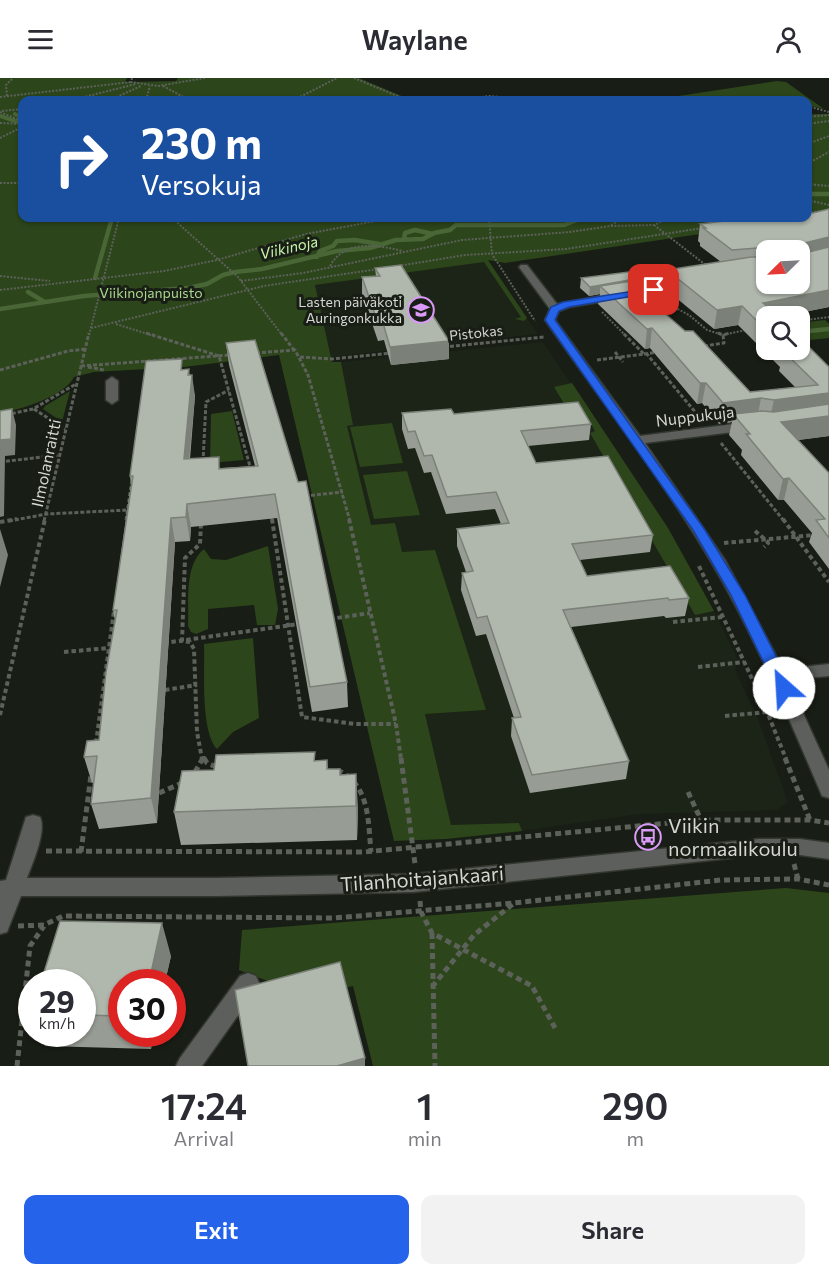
<!DOCTYPE html>
<html lang="en">
<head>
<meta charset="utf-8">
<style>
  body { margin:0; font-family:Commissioner,sans-serif; background:#f2f2f3; color:#2b2b33; height:100vh; display:flex; flex-direction:column; font-size:22px; white-space:nowrap }
  * { box-sizing:border-box; margin:0 }
  p { font-size:20px; color:#7c7c81 }
  .icon { flex:none; width:33px; height:33px; fill:none; stroke:currentColor; stroke-width:2; stroke-linecap:round; stroke-linejoin:round }
  .map { position:relative; height:988px; overflow:hidden }
  .sheet { display:flex; flex-direction:column; background:#fff; flex:1 }
  .sheet>* { flex:none }
  .top-card { position:absolute; left:18px; top:18px; width:794px; height:126px; border-radius:12px; box-shadow:0 2px 4px #0004; background:#1a4fa0; color:#fff; overflow:hidden }
  .needle { width:39px; rotate:246deg }
  .fabs { position:absolute; left:756px; top:162px; display:grid; gap:12px }
  .fabs a { display:grid; place-items:center; width:54px; height:54px; border-radius:12px; background:#fff; box-shadow:0 2px 4px #0004; font-size:30px }
  .speed { position:absolute; left:18px; top:891px; display:flex; gap:12px; font-size:30px; font-weight:700; text-align:center }
  .speed>* { display:grid; place-content:center; width:78px; height:78px; border-radius:50%; background:#fff; box-shadow:0 2px 4px #0004; line-height:1 }
  .speed small { font-size:15px; font-weight:400 }
  .speed .limit { border:9px solid #d22; background:#fff; color:#111 }
  .pin { position:absolute; display:grid; place-items:center; width:51px; height:51px; color:#fff; margin:-26px; border-radius:12px; box-shadow:0 3px 9px #0006 }
  .me { position:absolute; width:66px; margin:-33px; rotate:334deg; stroke-linejoin:round; filter:drop-shadow(0 0 4px #0008) }
  .turn { display:flex; align-items:center; gap:21px; height:126px; padding:0 24px; font-size:27px }
  .turn .icon { width:78px; height:78px; stroke-width:2.5 }
  .turn b { display:block; font-size:42px; line-height:51px }
  .eta { display:flex; justify-content:space-evenly; align-items:center; height:102px; text-align:center }
  .eta b { font-size:36px; font-weight:600; line-height:42px }
  .action { display:flex; gap:12px; margin-top:auto; padding:12px 24px }
  .action a { flex:1; height:69px; border-radius:12px; background:#2563eb; color:#fff; font-size:24px; font-weight:600; line-height:69px; text-align:center }
  .action a+a { background:#f2f2f3; color:#2b2b33 }
  header { display:flex; justify-content:space-between; align-items:center; height:78px; padding:0 24px; background:#fff; font-size:27px; font-weight:600 }
  .map>svg:first-child { display:block }
  .built { fill:#1b2416 }
  .green { fill:#2c451a }
  .lines { fill:none; stroke-linecap:round; stroke-linejoin:round }
  .stream-far1 { stroke:#496636; stroke-width:4 }
  .stream { stroke:#496636; stroke-width:4.5 }
  .minor-casing { stroke:#32372f; stroke-width:3 }
  .path-far3 { stroke:#5c615a; stroke-width:2; stroke-dasharray:2 1.5; stroke-linecap:butt }
  .path-far2 { stroke:#5c615a; stroke-width:3; stroke-dasharray:4 2; stroke-linecap:butt }
  .path-far1 { stroke:#5c615a; stroke-width:4; stroke-dasharray:4.5 3; stroke-linecap:butt }
  .path { stroke:#5c615a; stroke-width:5; stroke-dasharray:6 4; stroke-linecap:butt }
  .minor { fill:#5c5f5b; fill-rule:evenodd }
  .wall { fill:#979d94; fill-rule:evenodd }
  .shaded-wall { fill:#7b8078 }
  .building { fill:#b0b7ac; stroke:#7b8078; stroke-width:1.5 }
  .route { fill:#2563eb; stroke:#184099; stroke-width:1.5 }
  .labels { text-anchor:middle; stroke-width:6; stroke-linejoin:round; paint-order:stroke }
  .far-park-label { font-size:14px; fill:#aad78d; stroke:#181d15 }
  .far-poi-label { font-size:14px; fill:#d4d7d2; stroke:#181d15; text-anchor:end }
  .far-street-label { font-size:14px; fill:#d4d7d2; stroke:#181d15 }
  .far-water-label { font-size:15px; font-style:italic; fill:#c5f4a9; stroke:#181d15 }
  .street-label { font-size:16px; fill:#d4d7d2; stroke:#181d15 }
  .near-poi-label { font-size:20px; fill:#d4d7d2; stroke:#181d15; text-anchor:start }
  .near-street-label { font-size:20px; fill:#d4d7d2; stroke:#181d15 }
</style>
</head>
<body>
<header><svg class="icon" aria-label="menu" viewBox="0 0 24 24"><path d="M4 6h16M4 12h16M4 18h16"/></svg>Waylane<svg class="icon" aria-label="person" viewBox="0 0 24 24"><circle cx="12" cy="8" r="4"/><path d="M4 21q1-7 8-7t8 7"/></svg></header>
<div class="map">
<svg width="829" height="988" viewBox="0 0 829 988">
  <rect width="100%" height="100%" fill="#181d15"/>
  <!-- built -->
  <path class="built" d="M 487,182 L 538,256 L 331,279 L 315,207 Z
    M 543,264 L 668,450 L 714,533 L 738,582 L 735,592 L 758,641 L 788,724 L 777,732 L 639,736 L 522,753 L 519,745 L 451,748 L 425,636 L 486,632 L 401,474 L 370,448 L 344,347 L 352,346 L 341,284 Z"/>
  <!-- green -->
  <path class="green" d="M 0,0 L 127,0 L 125,4 L 176,3 L 178,0 L 359,0 L 411,22 L 22,22 L 22,140 L 807,140 L 807,36 L 829,36 L 829,142 L 821,138 L 505,185 L 488,182 L 527,240 L 524,243 L 515,241 L 521,239 L 484,184 L 315,207 L 332,284 L 341,284 L 353,347 L 347,348 L 371,447 L 395,445 L 402,474 L 435,472 L 486,632 L 425,636 L 451,747 L 519,745 L 522,753 L 446,761 L 394,763 L 279,277 L 184,289 L 94,294 L 74,299 C 65,318 20,332 0,335 Z
    M 777,3 L 786,4 L 824,31 L 807,27 L 807,22 L 652,22 Z
    M 825,242 L 829,246 L 829,260 L 800,263 L 800,245 Z
    M 572,305 L 668,450 L 714,533 L 695,537 L 590,355 L 595,353 L 585,337 L 571,337 L 554,309 Z
    M 70,313 L 62,344 L 43,331 L 45,328 Z
    M 232,333 L 244,382 L 210,385 L 211,336 Z
    M 392,345 L 403,385 L 360,389 L 350,349 Z
    M 407,393 L 420,437 L 374,441 L 363,397 Z
    M 268,468 L 278,531 L 275,547 L 257,547 L 254,527 L 208,531 L 208,551 L 196,556 L 191,554 L 188,548 C 189,524 184,487 204,471 L 211,481 L 226,482 Z
    M 253,560 L 259,640 L 233,654 L 217,671 C 200,652 205,592 204,566 Z
    M 786,810 L 829,815 L 829,988 L 373,988 L 353,908 L 307,918 L 239,892 L 242,852 Z"/>
  <g class="lines">
    <!-- stream-far1 -->
    <path class="stream-far1" d="M 15,36 L 22,40
      M 0,38 L 18,44"/>
    <!-- stream -->
    <path class="stream" d="M 807,116 L 829,116
      M 610,140 L 642,140
      M 404,161 L 405,155 L 415,152 L 433,156
      M 317,179 L 320,173 L 333,168 L 337,163 L 355,162 L 379,166
      M 95,200 L 112,140
      M 28,214 L 43,223
      M 0,231 L 84,218 L 188,210 L 207,206 L 223,197 L 235,194 L 262,191 L 337,173 L 370,170 L 396,162 L 423,161 L 434,155 L 450,152 L 456,147 L 564,147 L 582,140
      M 800,254 L 829,251"/>
    <!-- minor casing -->
    <g class="minor-casing">
      <path id="minor" d="M 521,187 L 527,187 L 557,226 L 651,209 L 656,203 L 683,198 L 688,201 L 663,207 L 654,215 L 569,229 L 559,233 L 555,242 L 640,358 L 749,344 L 755,348 L 749,352 L 645,365 L 725,482 L 783,591 L 829,586 L 829,598 L 788,602 L 829,692 L 829,720 L 822,718 L 820,713 C 786,634 754,556 710,482 C 660,398 601,322 545,242 L 550,231 L 519,189 Z
        M 112,299 L 118,303 L 118,322 L 112,326 L 106,322 L 106,303 Z
        M 33,737 L 40,739 C 47,753 32,786 27,800 L 216,800 L 413,796 L 759,761 L 800,761 L 829,765 L 829,781 L 800,777 L 759,777 L 413,814 L 216,818 L 21,818 L 7,854 L 0,856 L 0,803 L 6,802 L 26,739 Z
        M 248,895 L 256,898 L 259,905 L 256,912 L 202,988 L 176,988 L 180,980 L 240,898 Z"/>
    </g>
    <!-- path-far3 -->
    <path class="path-far3" d="M 132,0 L 131,4 L 158,8 L 205,0
      M 354,0 L 407,22
      M 163,8 L 189,22
      M 7,18 L 6,7 L 13,0
      M 0,19 L 131,4
      M 72,22 L 136,6
      M 110,22 L 141,8
      M 146,22 L 150,8
      M 294,22 L 337,0
      M 461,22 L 488,18 L 539,22
      M 807,28 L 829,34
      M 2,33 L 22,31
      M 0,34 L 22,43
      M 807,39 L 829,37
      M 0,45 L 22,46
      M 807,46 L 829,43
      M 0,60 L 22,49
      M 807,66 L 829,58
      M 807,86 L 829,74
      M 0,105 L 22,105
      M 807,106 L 829,108
      M 807,122 L 829,127
      M 807,135 L 829,132
      M 172,140 L 238,199 L 282,257
      M 489,140 L 492,176 L 535,243
      M 611,147 L 624,140
      M 654,147 L 707,188
      M 330,188 C 345,161 377,167 403,173
      M 398,188 L 465,177 L 566,171 L 703,150
      M 0,198 L 50,203
      M 241,203 L 303,195 L 462,162 L 570,154 L 610,148 L 654,147 L 670,140
      M 0,212 L 164,193 L 217,182 L 306,156 L 392,140
      M 659,221 L 689,237 L 707,252 L 723,257
      M 602,234 L 625,257
      M 800,243 L 829,239
      M 116,246 L 151,257
      M 91,250 L 264,208 L 378,191
      M 89,257 L 119,140
      M 723,257 L 746,252"/>
    <!-- path-far2 -->
    <path class="path-far2" d="M 146,255 L 219,278 L 251,392
      M 281,255 L 294,272
      M 718,255 L 723,257
      M 704,268 L 724,265 L 723,257 L 730,255
      M 444,269 L 544,259
      M 615,274 L 623,284
      M 256,275 L 295,272 L 308,297 L 350,443
      M 646,275 L 701,341
      M 644,276 L 658,274
      M 300,279 L 332,281 L 392,275
      M 597,282 L 644,276 L 623,255
      M 81,288 L 230,277
      M 88,289 L 104,292
      M 0,292 L 68,273 L 85,271
      M 34,331 L 65,351
      M 0,338 L 33,331 L 76,306
      M 721,365 L 784,443
      M 0,384 L 59,377
      M 203,384 L 206,324 L 229,312
      M 305,418 L 343,414
      M 271,437 L 272,443
      M 126,442 L 132,402
      M 9,443 L 47,436 L 128,432
      M 44,443 L 89,255"/>
    <!-- path-far1 -->
    <path class="path-far1" d="M 272,441 L 302,639 L 355,646 L 396,646
      M 349,441 L 396,646 L 401,681
      M 783,441 L 829,504
      M 0,444 L 17,441
      M 201,446 L 200,466 L 185,480 L 182,563 L 190,564 L 194,571 L 197,654 L 202,681
      M 755,453 L 767,463 L 768,465 L 764,469
      M 724,465 L 815,457
      M 699,488 L 764,626 L 786,681
      M 330,541 L 370,535
      M 673,544 L 723,539
      M 164,565 L 299,546
      M 64,574 L 109,570
      M 698,589 L 744,584
      M 165,612 L 197,607
      M 0,637 L 45,441
      M 725,638 L 767,634
      M 96,665 L 114,533
      M 203,679 L 205,681"/>
    <!-- path -->
    <path class="path" d="M 204,680 L 207,685 L 219,690
      M 401,680 L 415,786
      M 785,680 L 810,742
      M 337,692 C 370,706 368,743 371,774
      M 195,694 L 203,680
      M 688,714 L 701,742
      M 159,715 L 182,705
      M 46,773 L 364,774 L 701,742 L 810,742 L 829,745
      M 81,774 L 91,697
      M 794,786 L 798,801
      M 420,823 L 421,834 L 432,855 L 532,908 L 555,950
      M 18,848 L 44,847 L 63,838 L 334,840 L 514,825 L 721,802 L 798,801 L 829,807
      M 432,855 L 435,988
      M 432,909 L 474,857 L 513,826
      M 17,988 L 30,868 L 44,848"/>
    <!-- minor -->
    <use href="#minor" class="minor"/>
  </g>
  <!-- wall -->
  <path class="wall" d="M 829,131 L 829,229 L 784,238 L 766,238 L 766,272 L 800,272 L 829,289 L 829,358 L 798,362 L 829,395 L 829,491 L 809,464 L 812,455 L 784,422 L 778,422 L 741,377 L 742,372 L 729,357 L 732,344 L 719,346 L 702,325 L 697,326 L 650,270 L 645,271 L 598,226 L 600,216 L 589,218 L 580,210 L 581,200 L 635,201 L 635,202 L 652,224 L 750,314 L 795,309 L 779,293 L 780,289 L 738,247 L 714,251 L 664,210 L 667,192 L 721,184 L 700,168 L 700,165 L 698,163 L 700,146 L 813,135 ZM 766,172 L 800,172 L 766,206 Z
    M 375,190 L 449,263 L 449,281 L 391,287 L 384,262 L 378,263 L 362,216 L 362,199 L 376,198 Z
    M 226,265 L 347,604 L 348,629 L 312,634 L 277,440 L 191,449 L 190,463 L 175,464 L 157,745 L 99,751 L 91,726 L 94,704 L 92,705 L 84,679 L 99,662 L 115,543 L 113,532 L 131,406 L 130,398 L 183,292 L 189,297 L 195,318 L 190,381 L 221,390 L 255,388 L 229,287 Z
    M 402,335 L 454,336 L 591,346 L 589,362 L 528,368 L 536,385 L 653,457 L 650,474 L 580,482 L 587,498 L 689,520 L 685,538 L 666,540 L 664,538 L 571,549 L 629,683 L 626,701 L 530,715 L 511,658 L 512,640 L 514,640 L 486,556 L 476,558 L 461,512 L 462,495 L 466,494 L 457,468 L 457,451 L 501,446 L 495,431 L 446,436 L 431,394 L 424,395 L 415,370 L 408,371 L 402,351 Z
    M 315,674 L 315,683 L 327,682 L 328,691 L 340,691 L 340,697 L 358,730 L 357,762 L 181,767 L 174,734 L 214,692 Z
    M 171,878 L 165,904 L 122,904 L 122,956 L 154,956 L 151,971 L 45,968 L 40,956 L 82,956 L 82,904 Z"/>
  <!-- shaded-wall -->
  <path class="shaded-wall" d="M 829,159 L 829,174 L 800,183 L 804,165 Z
    M 635,201 L 634,210 L 600,208 L 600,216 L 589,218 L 590,209 Z
    M 654,210 L 651,229 L 639,213 Z
    M 829,212 L 829,229 L 784,238 L 766,238 L 763,225 Z
    M 742,228 L 738,247 L 714,251 L 717,232 Z
    M 652,250 L 650,270 L 645,271 L 647,251 Z
    M 449,263 L 449,281 L 391,287 L 390,269 Z
    M 189,291 L 191,307 L 192,297 L 195,318 L 187,404 L 184,381 Z
    M 700,305 L 706,305 L 702,325 L 697,326 Z
    M 829,315 L 829,334 L 769,343 L 774,322 Z
    M 761,320 L 757,341 L 733,336 L 732,344 L 719,346 L 723,325 Z
    M 12,331 L 16,347 L 15,377 L 5,378 L 4,438 L 0,439 L 0,362 Z
    M 829,338 L 829,358 L 776,365 L 781,344 Z
    M 789,400 L 784,422 L 778,422 L 783,401 Z
    M 187,426 L 191,449 L 190,463 L 186,439 Z
    M 171,440 L 175,464 L 157,745 L 151,720 Z
    M 0,451 L 8,477 L 0,509 Z
    M 356,696 L 358,730 L 357,762 L 356,728 Z
    M 162,845 L 171,878 L 165,904 L 149,904 Z
    M 146,956 L 154,956 L 151,971 Z
    M 365,980 L 365,988 L 337,988 Z"/>
  <!-- building -->
  <path class="building" d="M 829,131 L 829,159 L 804,165 L 802,173 L 805,175 L 829,169 L 829,212 L 763,225 L 777,238 L 766,238 L 766,252 L 742,228 L 717,232 L 667,192 L 751,179 L 766,179 L 766,206 L 800,206 L 800,172 L 772,172 L 772,171 L 770,169 L 732,172 L 703,150 L 706,150 L 700,146 L 748,140 L 807,140 L 807,132 L 813,135 Z
    M 401,187 L 449,263 L 390,269 L 383,245 L 378,245 L 362,199 L 380,198 L 375,190 Z
    M 629,194 L 635,201 L 590,209 L 581,200 Z
    M 645,201 L 654,210 L 639,213 L 685,253 L 693,253 L 750,314 L 818,307 L 783,273 L 788,273 L 786,272 L 800,272 L 800,260 L 829,289 L 829,315 L 774,322 L 761,320 L 723,325 L 706,305 L 700,305 L 652,250 L 647,251 L 600,208 Z
    M 255,262 L 298,404 L 306,403 L 347,604 L 310,609 L 275,416 L 187,426 L 186,439 L 171,440 L 151,720 L 91,726 L 97,678 L 84,679 L 87,663 L 99,662 L 106,594 L 117,532 L 113,532 L 133,398 L 130,398 L 146,283 L 182,281 L 181,292 L 189,291 L 188,297 L 192,297 L 184,381 L 219,379 L 219,391 L 258,388 L 226,265 Z
    M 578,324 L 591,346 L 521,353 L 536,385 L 608,378 L 653,457 L 572,466 L 587,498 L 670,488 L 689,520 L 669,522 L 668,520 L 563,532 L 629,683 L 532,697 L 512,640 L 521,639 L 487,538 L 477,540 L 462,495 L 473,493 L 457,451 L 509,445 L 496,414 L 447,419 L 432,377 L 424,378 L 415,353 L 408,354 L 402,335 L 451,331 L 454,336 Z
    M 829,326 L 829,338 L 781,344 L 829,395 L 829,460 L 816,442 L 825,441 L 789,400 L 783,401 L 746,356 L 750,356 L 733,336 L 762,333 L 774,334 Z
    M 12,331 L 11,361 L 0,362 L 0,394 L 0,333 Z
    M 315,674 L 314,683 L 327,682 L 327,691 L 340,691 L 340,697 L 356,696 L 356,728 L 174,734 L 182,693 L 214,692 L 216,677 Z
    M 60,843 L 162,845 L 149,904 L 122,904 L 122,938 L 82,937 L 82,904 L 41,904 Z
    M 340,884 L 365,980 L 337,988 L 248,988 L 235,912 Z"/>
  <!-- route -->
  <path class="route" d="M 654,210 L 659,212 L 657,214 L 569,229 L 559,233 L 555,242 L 705,452 L 745,517 L 792,610 L 789,614 L 778,614 L 731,517 L 693,452 L 545,242 L 551,229 L 563,224 Z"/>
  <!-- icons -->
  <defs>
    <g id="school-ring" transform="scale(1.35)"><circle r="9.5" fill="#181d15" stroke="#d99af7" stroke-width="1.5"/><path d="M0-5L7-2L0 1L-7-2ZM-4 1L0 2.5L4 1V4Q0 6-4 4Z" fill="#d99af7"/></g>
    <g id="bus-ring" transform="scale(1.35)"><circle r="9.5" fill="#181d15" stroke="#d99af7" stroke-width="1.5"/><path d="M-5-6H5V4H4V6H2V4H-2V6H-4V4H-5ZM-3.5-4V0h7V-4ZM-3.5 1.2v1.5H-2V1.2ZM2 1.2v1.5H3.5V1.2Z" fill="#d99af7"/></g>
  </defs>
  <g fill-rule="evenodd">
    <use href="#school-ring" x="421" y="232"/>
    <use href="#bus-ring" x="648" y="759"/>
  </g>
  <g class="labels">
    <!-- far-park labels -->
    <g class="far-park-label">
      <text x="151" y="220">Viikinojanpuisto</text>
    </g>
    <!-- far-poi labels -->
    <g class="far-poi-label">
      <text x="402" y="229">Lasten päiväkoti<tspan x="402" dy="16">Auringonkukka</tspan></text>
    </g>
    <!-- far-street labels -->
    <g class="far-street-label">
      <text transform="translate(476 255) rotate(-6)" y="5">Pistokas</text>
    </g>
    <!-- far-water labels -->
    <g class="far-water-label">
      <text transform="translate(289 170) rotate(-13)" y="5">Viikinoja</text>
    </g>
    <!-- street labels -->
    <g class="street-label">
      <text transform="translate(695 338) rotate(-7)" y="6">Nuppukuja</text>
      <text transform="translate(46 385) rotate(-78)" y="6">Ilmolanraitti</text>
    </g>
    <!-- near-poi labels -->
    <g class="near-poi-label">
      <text x="668" y="755">Viikin<tspan x="668" dy="23">normaalikoulu</tspan></text>
    </g>
    <!-- near-street labels -->
    <g class="near-street-label">
      <text transform="translate(422 801) rotate(-4)" y="7">Tilanhoitajankaari</text>
    </g>
  </g>
</svg>
<div class="fabs">
<a><svg class="needle" viewBox="-14 -14 28 28"><path d="M0-13l5 13h-10z" fill="#e53935"/><path d="M0 13l5-13h-10z" fill="#7c7c81"/></svg></a>
<a><svg class="icon" aria-label="search" viewBox="0 0 24 24"><circle cx="10" cy="10" r="6"/><path d="M15 15l6 6"/></svg></a>
</div>
<div class="speed"><div>29<small>km/h</small></div><div class="limit">30</div></div>
<div class="pin" style="left:654px;top:212px;background:#d93025"><svg class="icon" aria-label="arrive" viewBox="0 0 24 24"><path d="M6 21V4h12l-3 4 3 4H6"/></svg></div>
<svg class="me" style="left:784px;top:610px" viewBox="-20 -20 40 40"><circle r="19" fill="#fff"/><path d="M0-13L10 11 0 6-10 11z" fill="#2563eb"/></svg>
<div class="top-card">
<div class="turn"><svg class="icon" aria-label="right" viewBox="0 0 24 24"><path d="M7 20v-9h11M14 6l5 5-5 5"/></svg><div><b>230 m</b>Versokuja</div></div>
</div>
</div>
<section class="sheet">
<div class="eta">
<div><b>17:24</b><p>Arrival</p></div>
<div><b>1</b><p>min</p></div>
<div><b>290</b><p>m</p></div>
</div>
<div class="action"><a>Exit</a><a>Share</a></div>
</section>
</body>
</html>
